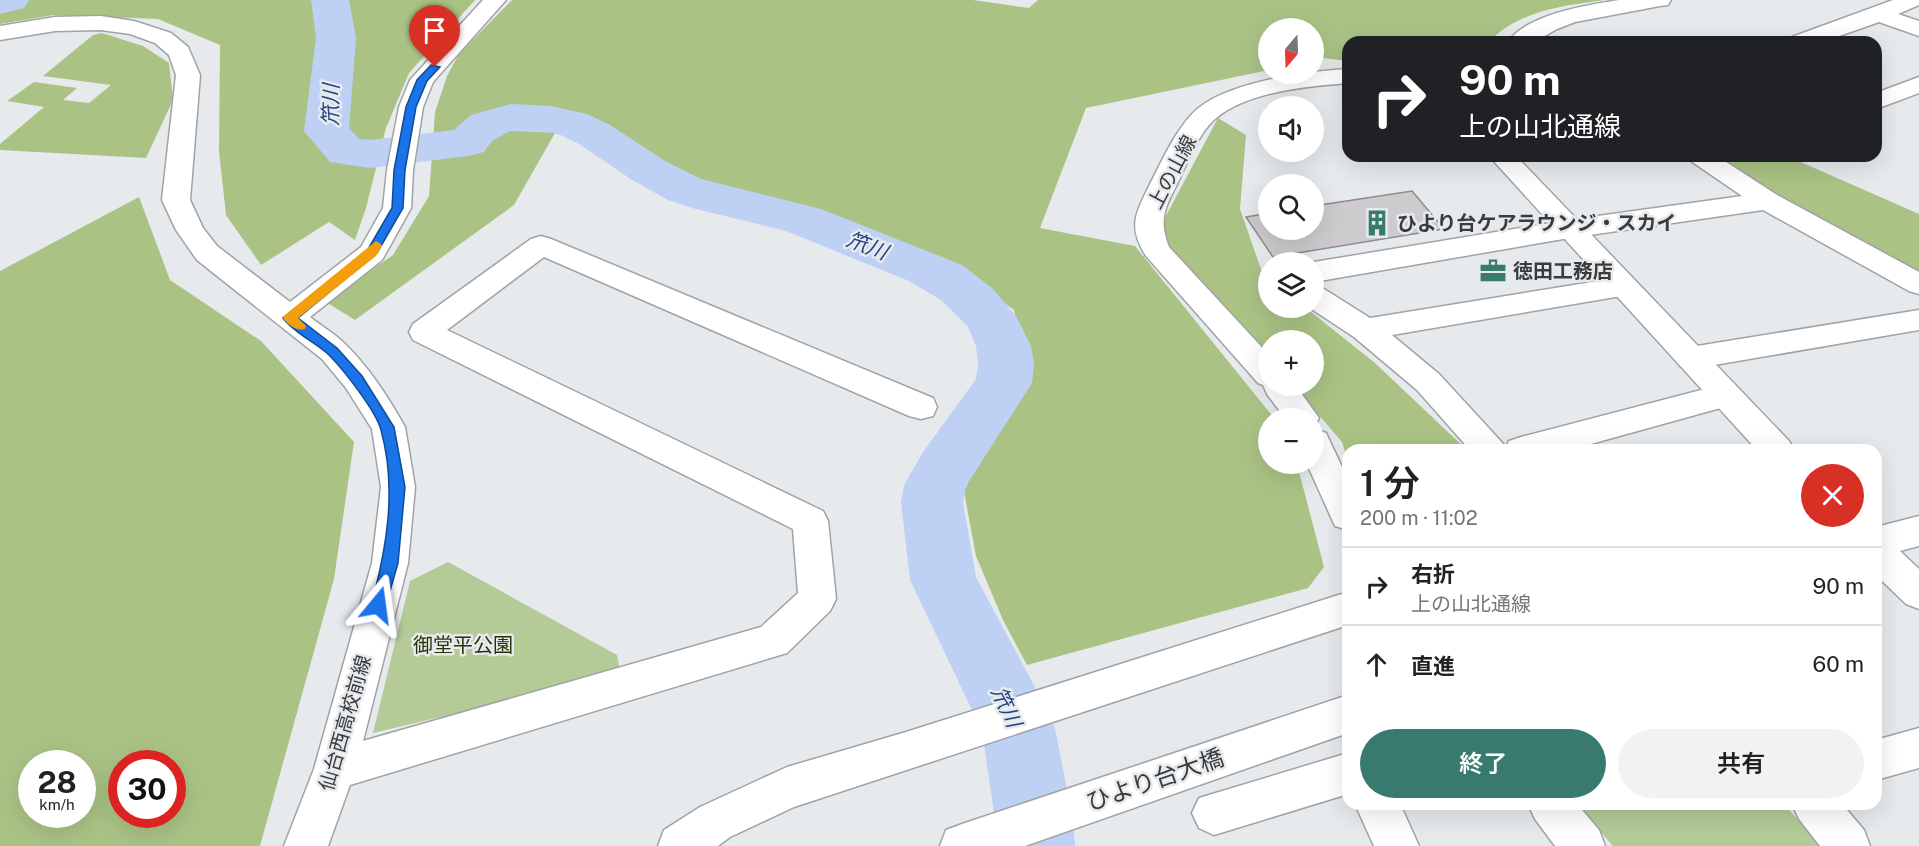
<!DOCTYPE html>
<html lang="ja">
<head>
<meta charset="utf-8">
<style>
  body { margin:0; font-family:"Public Sans","Noto Sans JP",sans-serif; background:#f2f2f2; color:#222; height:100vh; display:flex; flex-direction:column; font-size:22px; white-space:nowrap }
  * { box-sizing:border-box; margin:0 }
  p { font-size:20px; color:#767676 }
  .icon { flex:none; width:33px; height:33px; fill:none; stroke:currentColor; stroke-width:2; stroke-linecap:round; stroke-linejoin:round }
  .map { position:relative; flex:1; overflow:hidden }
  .details { position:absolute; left:1342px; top:444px; width:540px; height:366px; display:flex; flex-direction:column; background:#fff; border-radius:18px; box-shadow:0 6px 24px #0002 }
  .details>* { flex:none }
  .hud { position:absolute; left:1342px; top:36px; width:540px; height:126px; border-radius:18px; box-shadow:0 6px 24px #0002; background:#202124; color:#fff; overflow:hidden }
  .needle { width:39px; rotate:199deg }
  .tools { position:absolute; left:1258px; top:18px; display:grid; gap:12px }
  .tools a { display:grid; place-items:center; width:66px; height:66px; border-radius:50%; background:#fff; box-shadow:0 6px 24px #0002; font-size:30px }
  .speed { position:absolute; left:18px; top:750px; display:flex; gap:12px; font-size:30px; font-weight:700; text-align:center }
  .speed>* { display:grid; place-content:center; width:78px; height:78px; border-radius:50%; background:#fff; box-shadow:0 6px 24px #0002; line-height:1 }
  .speed small { font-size:15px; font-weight:400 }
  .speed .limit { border:9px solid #d22; background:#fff; color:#111 }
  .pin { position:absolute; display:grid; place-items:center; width:51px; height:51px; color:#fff; margin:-62px -26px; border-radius:50% 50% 50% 0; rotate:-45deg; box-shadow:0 0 6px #0007 }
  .pin .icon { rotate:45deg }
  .me { position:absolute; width:66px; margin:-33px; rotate:16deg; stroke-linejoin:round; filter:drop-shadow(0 0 4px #0008) }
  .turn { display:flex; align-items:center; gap:21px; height:126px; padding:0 18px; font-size:27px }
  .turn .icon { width:78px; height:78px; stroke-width:2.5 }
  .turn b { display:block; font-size:42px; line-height:51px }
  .round { display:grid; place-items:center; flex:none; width:63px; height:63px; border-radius:32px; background:#f2f2f2 }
  .head { display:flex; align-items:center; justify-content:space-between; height:102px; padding:0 18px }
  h1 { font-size:36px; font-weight:600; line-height:45px }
  .primary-button { display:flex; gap:12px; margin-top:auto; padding:12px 18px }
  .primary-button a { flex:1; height:69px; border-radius:36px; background:#387b6e; color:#fff; font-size:24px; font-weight:600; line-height:69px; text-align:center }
  .primary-button a+a { background:#f2f2f2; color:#222 }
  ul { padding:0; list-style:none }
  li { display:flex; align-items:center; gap:18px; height:78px; padding:0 18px; border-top:2px solid #e0e0e0 }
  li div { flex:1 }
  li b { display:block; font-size:22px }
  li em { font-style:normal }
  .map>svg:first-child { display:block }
  .green { fill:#b4ca97 }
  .forest { fill:#aac385; fill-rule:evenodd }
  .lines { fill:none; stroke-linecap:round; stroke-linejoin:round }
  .river { fill:#bed1f5; fill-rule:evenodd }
  .building { fill:#cecbce; stroke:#8f8c8f; stroke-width:1.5 }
  .minor-casing { stroke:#a0a3a6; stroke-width:3 }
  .tertiary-casing { stroke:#a0a3a6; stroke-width:3 }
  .minor { fill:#fff; fill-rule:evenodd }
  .tertiary { fill:#fff; fill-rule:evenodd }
  .route { fill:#1a73e8; stroke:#114b97; stroke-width:1.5 }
  .slow { fill:#f59e0b }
  .labels { text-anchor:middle; stroke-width:5; stroke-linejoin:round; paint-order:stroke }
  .street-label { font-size:20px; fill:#3a3b3d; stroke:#e7eaed }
  .poi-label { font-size:20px; font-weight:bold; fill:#3a3b3d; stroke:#e7eaed; text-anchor:start }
  .park-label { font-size:20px; fill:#243404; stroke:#e7eaed }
  .water-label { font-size:21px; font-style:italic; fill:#214285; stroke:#e7eaed }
  .near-street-label { font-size:24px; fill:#3a3b3d; stroke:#e7eaed }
</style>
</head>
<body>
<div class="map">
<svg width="1919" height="846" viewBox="0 0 1919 846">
  <rect width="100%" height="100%" fill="#e7eaed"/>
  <!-- green -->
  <path class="green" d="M 448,562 L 617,655 L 621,674 L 373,733 L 410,581 Z
    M 1576,804 L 1784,804 L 1821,846 L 1613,846 Z"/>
  <!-- forest -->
  <path class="forest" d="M 0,0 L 475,0 L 409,73 L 386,128 L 366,208 L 355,240 L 329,222 L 261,265 L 226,215 L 219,151 L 220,45 L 158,19 L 54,15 L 0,24 Z
    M 512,0 L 973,0 L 1029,8 L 1038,0 L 1604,0 C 1564,6 1519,10 1489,42 L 1348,42 L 1348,61 L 1323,58 L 1314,60 L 1314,28 L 1269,28 L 1269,70 L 1086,108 L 1040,228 L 1135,246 L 1274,418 L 1269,418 L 1269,464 L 1297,464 L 1324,567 L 1308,588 L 1027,665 L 1003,620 L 976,556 L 964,492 L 995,419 L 1024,366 L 1014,310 L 937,256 L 555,133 L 514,205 L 355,320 L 326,302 L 393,255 L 429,196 L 435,112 L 447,76 L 459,54 Z
    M 102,33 L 143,46 L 169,63 L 173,100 L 146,158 L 0,150 L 0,144 L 44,107 L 7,101 L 34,82 L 77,88 L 63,100 L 89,103 L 111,85 L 43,76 L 93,35 Z
    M 1218,118 L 1246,135 L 1240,209 L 1262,272 L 1269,278 L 1269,308 L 1306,308 L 1375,363 L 1467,450 L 1348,450 L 1348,461 L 1342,442 L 1294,386 L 1314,386 L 1314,340 L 1269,340 L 1269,358 L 1173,254 L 1161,225 Z
    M 1713,156 L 1787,156 L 1919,214 L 1919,275 L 1779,199 Z
    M 139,197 L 170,280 L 261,341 L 354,442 L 334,579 L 260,846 L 0,846 L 0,271 ZM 32,764 L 82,764 L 82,814 L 32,814 ZM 122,764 L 172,764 L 172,814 L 122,814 Z"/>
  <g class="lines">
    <!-- river -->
    <path class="river" d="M 0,0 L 29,0 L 24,8 L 0,14 Z
      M 311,0 L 349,0 L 356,38 L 349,128 L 359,139 L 370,140 L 454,130 L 471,115 L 511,104 L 551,106 L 587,114 L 610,125 L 665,161 L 701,179 L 821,209 L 962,265 L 992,288 L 1016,316 L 1031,346 L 1034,364 L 1032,383 L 966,486 L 963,502 L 976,577 L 1044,704 L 1055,728 L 1073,820 L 1075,846 L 997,846 L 995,820 L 982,731 L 910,580 L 901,502 L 904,485 L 923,452 L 976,379 L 978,364 L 976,346 L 968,327 L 941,300 L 909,281 L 786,231 L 692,208 L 668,200 L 632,180 L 579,144 L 557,133 L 510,131 L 492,141 L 484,152 L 468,156 L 370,168 L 330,162 L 304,131 L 316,38 Z"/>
  </g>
  <!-- building -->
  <path class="building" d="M 1412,191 L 1444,229 L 1273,257 L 1246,217 L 1269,213 L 1269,230 L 1314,230 L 1314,206 Z"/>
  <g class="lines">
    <!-- minor casing -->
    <g class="minor-casing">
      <path id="minor" d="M 483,0 L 506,0 L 433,82 L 423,107 L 413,170 L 411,208 L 386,253 L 382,260 L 310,317 C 321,326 334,333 344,343 C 368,366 389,398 405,427 L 415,487 L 408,563 L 363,741 L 761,627 L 798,593 L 793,529 L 413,340 L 409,332 L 413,324 L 531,239 L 541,236 L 551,239 L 933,398 L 937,407 L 933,416 L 921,419 L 909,416 L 544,257 L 447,330 L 823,511 L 828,521 L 836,599 L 830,611 L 787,653 L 350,785 L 328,846 L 284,846 L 314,769 L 372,563 L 381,487 L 372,429 L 346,388 L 322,359 L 197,260 L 176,230 L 162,200 L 176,75 L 169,55 L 155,43 L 130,34 L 101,30 L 55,31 L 0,40 L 0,26 L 55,17 L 101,16 L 134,21 L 171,33 L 188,47 L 200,75 L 190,200 L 203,228 L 217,246 L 290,302 L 361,247 L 383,208 L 387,170 L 399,107 L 410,80 Z
        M 1893,0 L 1919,0 L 1919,5 L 1898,14 L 1919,21 L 1919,36 L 1879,22 L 1822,42 L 1789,42 L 1792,37 Z
        M 1348,69 L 1348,83 C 1308,86 1238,92 1209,125 C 1197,139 1188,160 1180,178 C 1167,205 1157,216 1169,247 L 1269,355 L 1269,386 L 1296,386 L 1319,418 L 1314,427 L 1314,418 L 1285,418 L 1267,394 L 1263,385 L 1258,383 L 1146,256 C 1127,226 1136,213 1150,184 C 1162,161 1174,133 1193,113 C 1223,82 1308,71 1348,69 Z
        M 1919,77 L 1919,93 L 1876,109 L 1876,93 Z
        M 1687,156 L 1717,156 L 1777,195 L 1919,272 L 1919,294 L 1909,291 L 1763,210 L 1569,238 L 1314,282 L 1314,262 L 1569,220 L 1742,196 L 1691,161 Z
        M 1623,277 L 1633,280 L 1638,287 L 1633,294 L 1392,335 L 1439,374 L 1506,447 L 1509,441 L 1521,437 L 1724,384 L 1735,388 L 1740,396 L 1735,404 L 1569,450 L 1470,450 L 1417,390 L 1354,337 L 1310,308 L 1314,308 L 1314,286 L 1324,289 L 1370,318 Z
        M 1919,310 L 1919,330 L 1691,369 L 1680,366 L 1675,358 L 1680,350 L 1691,347 Z
        M 1314,429 L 1326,433 L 1348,480 L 1348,530 L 1335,526 L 1307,464 L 1314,464 Z
        M 1919,728 L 1919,768 L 1876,780 L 1876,740 Z
        M 1348,753 L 1348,794 L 1214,835 L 1199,828 L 1192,813 L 1199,798 Z
        M 1355,804 L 1400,804 L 1419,846 L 1374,846 Z
        M 1528,804 L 1577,804 L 1599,830 L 1605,846 L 1555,846 L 1535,819 Z
        M 1792,804 L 1842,804 L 1864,830 L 1870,846 L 1820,846 L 1799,819 Z"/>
    </g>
    <!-- tertiary casing -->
    <g class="tertiary-casing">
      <path id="tertiary" d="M 1619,0 L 1671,0 L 1668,5 L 1660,6 L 1575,22 L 1557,29 L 1534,42 L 1508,42 C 1527,14 1588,5 1619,0 Z
        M 1489,156 L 1516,156 L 1789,441 L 1794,450 L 1757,450 Z
        M 1919,516 L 1919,546 L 1900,551 L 1919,569 L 1919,609 L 1906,604 L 1876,575 L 1876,527 Z
        M 1348,592 L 1348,625 L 794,807 L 730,837 L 718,846 L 658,846 L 664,830 L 700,807 L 787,767 L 906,732 Z
        M 1348,695 L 1348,733 L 1025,846 L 940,846 L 946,830 L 962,824 Z"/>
    </g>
    <!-- minor -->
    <use href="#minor" class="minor"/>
    <!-- tertiary -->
    <use href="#tertiary" class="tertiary"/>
  </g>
  <!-- route -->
  <path class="route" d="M 431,65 L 440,67 L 427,81 L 416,107 L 405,170 L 403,208 L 377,253 L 298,318 L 337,348 L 362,376 L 394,427 L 405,487 L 398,563 L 386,605 L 384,609 L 378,611 L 373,609 L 371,605 C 387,548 397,488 381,430 C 376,411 343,369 329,355 C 315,342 294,333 283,318 L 367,251 L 392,208 L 394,170 L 406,107 L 417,80 Z"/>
  <!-- slow -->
  <path class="slow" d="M 376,241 L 382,245 L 376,256 L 298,318 L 306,326 L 305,329 C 296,331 288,325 283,318 L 285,315 Z"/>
  <!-- icons -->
  <defs>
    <g id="building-bare" transform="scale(2.07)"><path d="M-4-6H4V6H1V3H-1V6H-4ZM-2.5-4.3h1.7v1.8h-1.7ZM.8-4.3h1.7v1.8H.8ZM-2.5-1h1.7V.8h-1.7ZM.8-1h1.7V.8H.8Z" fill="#387b6e" stroke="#e7eaed" stroke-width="2.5" paint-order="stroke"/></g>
    <g id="office-bare" transform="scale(2.07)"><path d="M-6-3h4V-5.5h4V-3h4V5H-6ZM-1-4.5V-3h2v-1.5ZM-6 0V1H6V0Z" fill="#387b6e" stroke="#e7eaed" stroke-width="2.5" paint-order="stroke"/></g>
  </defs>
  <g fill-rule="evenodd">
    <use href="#building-bare" x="1377" y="223"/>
    <use href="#office-bare" x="1493" y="271"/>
  </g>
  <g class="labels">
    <!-- street labels -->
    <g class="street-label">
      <text transform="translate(1172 172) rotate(-62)" y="7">上の山線</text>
      <text transform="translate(345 723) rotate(-74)" y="7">仙台西高校前線</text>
    </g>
    <!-- poi labels -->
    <g class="poi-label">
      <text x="1397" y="230">ひより台ケアラウンジ・スカイ</text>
      <text x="1513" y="278">徳田工務店</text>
    </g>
    <!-- park labels -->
    <g class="park-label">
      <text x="463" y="652">御堂平公園</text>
    </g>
    <!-- water labels -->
    <g class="water-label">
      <text transform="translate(331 105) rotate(-89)" y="7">笊川</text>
      <text transform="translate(867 246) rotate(21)" y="7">笊川</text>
      <text transform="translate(1006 707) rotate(65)" y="7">笊川</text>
    </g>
    <!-- near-street labels -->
    <g class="near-street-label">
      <text transform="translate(1155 780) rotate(-19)" y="8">ひより台大橋</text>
    </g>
  </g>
</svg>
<div class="tools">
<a><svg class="needle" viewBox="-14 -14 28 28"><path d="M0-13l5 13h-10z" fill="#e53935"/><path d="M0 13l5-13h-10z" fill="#767676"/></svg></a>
<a><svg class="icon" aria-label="sound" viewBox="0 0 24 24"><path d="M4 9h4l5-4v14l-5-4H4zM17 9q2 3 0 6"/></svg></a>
<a><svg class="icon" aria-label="search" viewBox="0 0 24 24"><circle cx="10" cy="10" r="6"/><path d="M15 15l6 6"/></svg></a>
<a><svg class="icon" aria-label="layers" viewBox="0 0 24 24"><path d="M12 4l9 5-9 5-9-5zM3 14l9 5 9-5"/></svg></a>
<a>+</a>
<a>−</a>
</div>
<div class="speed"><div>28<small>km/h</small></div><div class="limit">30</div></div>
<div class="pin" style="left:435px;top:67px;background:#d93025"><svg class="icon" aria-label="arrive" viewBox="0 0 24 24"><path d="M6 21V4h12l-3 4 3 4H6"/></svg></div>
<svg class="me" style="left:378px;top:605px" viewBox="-20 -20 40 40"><path d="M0-17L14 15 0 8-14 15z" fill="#1a73e8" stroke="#fff" stroke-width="4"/></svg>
<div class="hud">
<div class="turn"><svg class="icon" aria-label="right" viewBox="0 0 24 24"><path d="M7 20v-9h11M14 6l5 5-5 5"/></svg><div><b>90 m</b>上の山北通線</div></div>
</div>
<section class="details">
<div class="head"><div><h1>1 分</h1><p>200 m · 11:02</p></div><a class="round" style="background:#d93025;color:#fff"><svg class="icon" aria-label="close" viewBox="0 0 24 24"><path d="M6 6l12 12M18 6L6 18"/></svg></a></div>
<ul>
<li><svg class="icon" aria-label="right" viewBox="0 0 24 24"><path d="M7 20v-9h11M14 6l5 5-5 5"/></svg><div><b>右折</b><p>上の山北通線</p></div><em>90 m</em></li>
<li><svg class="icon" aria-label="ahead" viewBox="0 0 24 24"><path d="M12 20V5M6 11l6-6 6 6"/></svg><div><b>直進</b></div><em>60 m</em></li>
</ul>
<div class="primary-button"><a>終了</a><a>共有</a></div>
</section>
</div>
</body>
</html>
